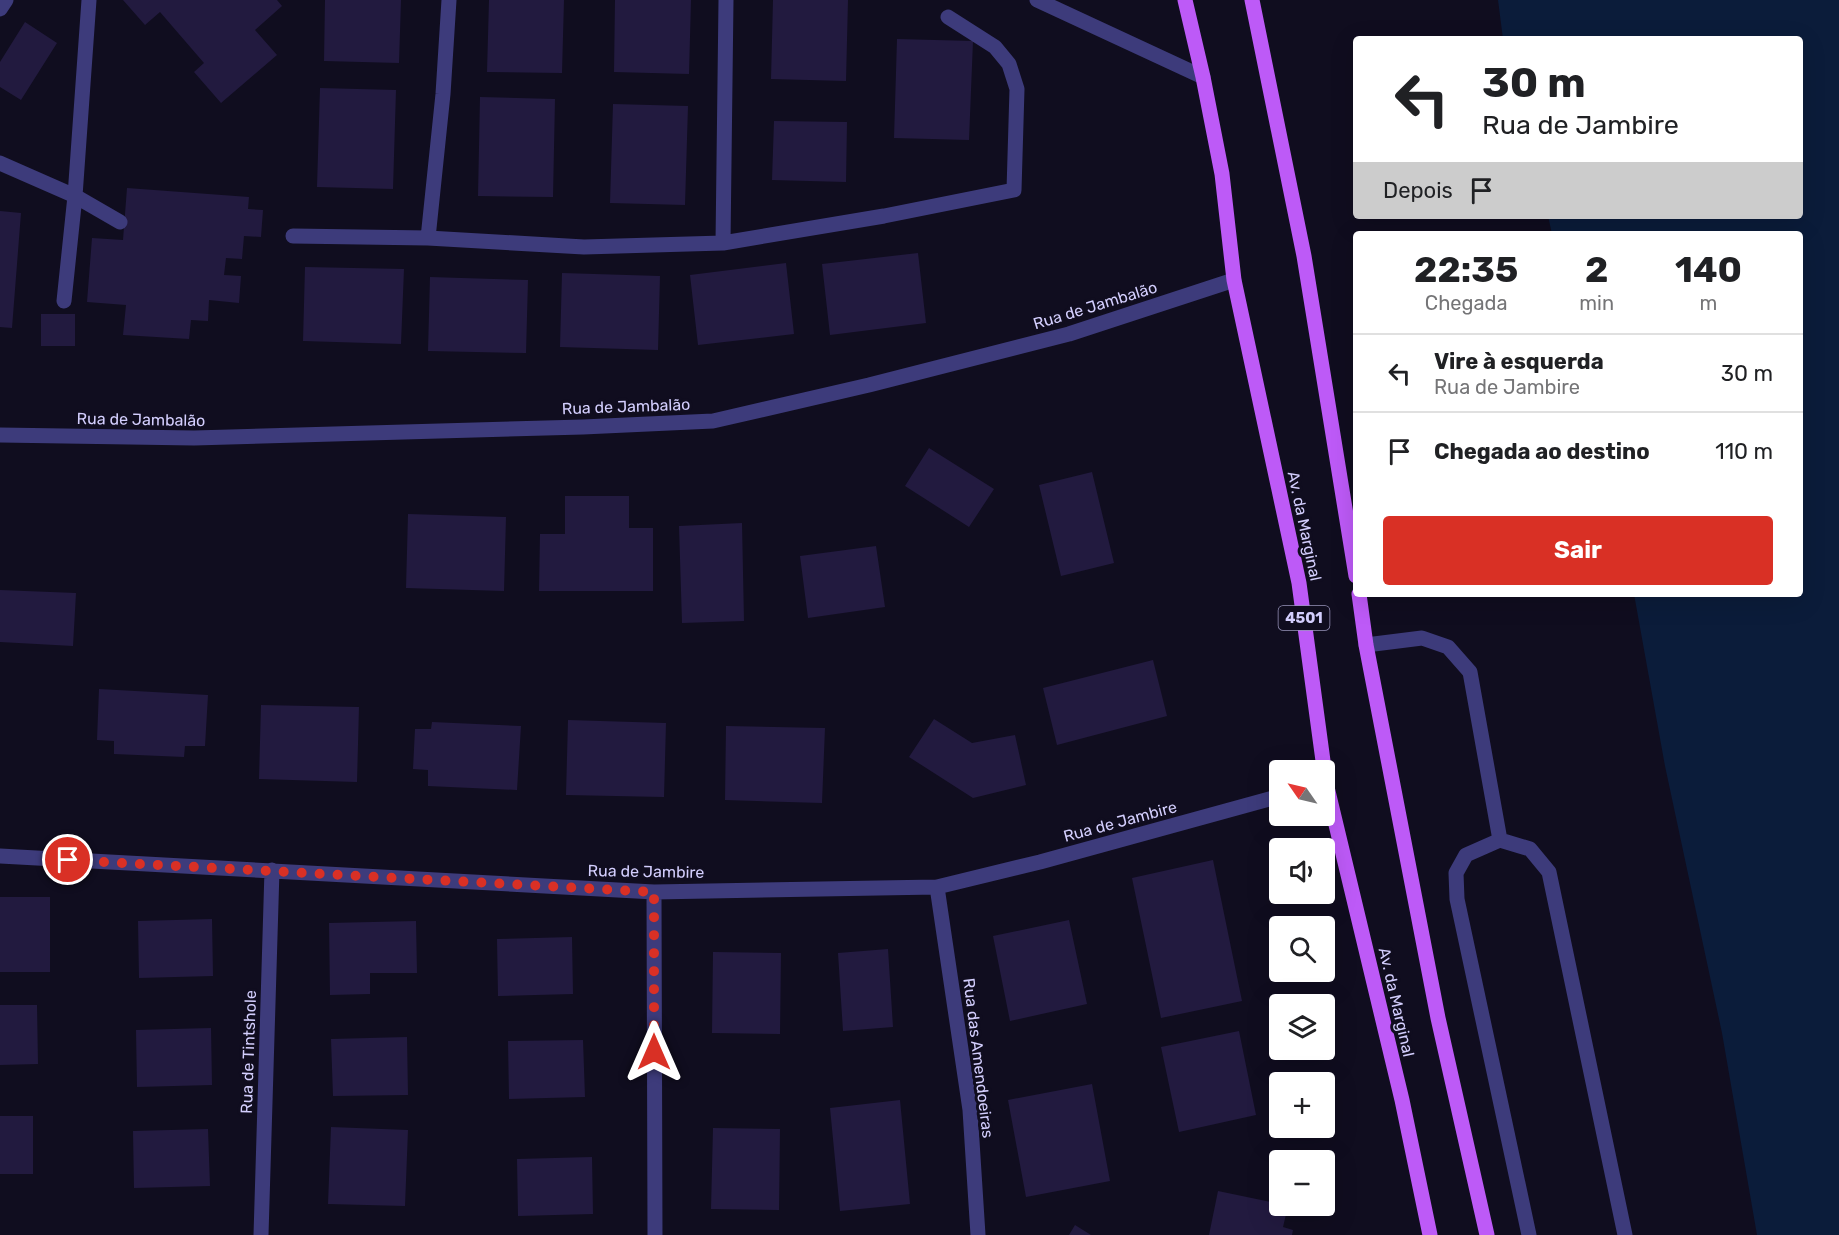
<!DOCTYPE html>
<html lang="pt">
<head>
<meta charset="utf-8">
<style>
  body { margin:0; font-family:Rubik,sans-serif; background:#f6f6f6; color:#202124; height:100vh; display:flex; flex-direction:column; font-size:22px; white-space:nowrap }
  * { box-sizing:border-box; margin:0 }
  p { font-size:20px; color:#757577 }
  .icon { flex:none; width:33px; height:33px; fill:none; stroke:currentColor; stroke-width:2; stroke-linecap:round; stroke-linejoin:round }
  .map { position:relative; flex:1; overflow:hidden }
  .drawer { position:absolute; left:1353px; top:231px; width:450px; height:366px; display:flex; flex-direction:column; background:#fff; border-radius:6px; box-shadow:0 6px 24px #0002 }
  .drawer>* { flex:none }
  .hud { position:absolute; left:1353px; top:36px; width:450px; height:183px; border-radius:6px; box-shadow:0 6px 24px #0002; background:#fff; color:#202124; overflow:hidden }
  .needle { width:39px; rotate:304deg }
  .fabs { position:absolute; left:1269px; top:760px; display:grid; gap:12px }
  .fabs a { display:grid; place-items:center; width:66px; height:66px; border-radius:6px; background:#fff; box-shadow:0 6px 24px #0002; font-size:30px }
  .pin { position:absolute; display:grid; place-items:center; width:51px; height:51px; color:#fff; margin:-26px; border:3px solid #fff; border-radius:50%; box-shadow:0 2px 6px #0007 }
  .me { position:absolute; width:66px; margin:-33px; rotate:0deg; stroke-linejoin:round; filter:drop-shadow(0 0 4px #0008) }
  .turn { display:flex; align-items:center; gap:21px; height:126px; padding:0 30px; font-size:27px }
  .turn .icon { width:78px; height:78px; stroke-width:2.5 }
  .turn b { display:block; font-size:42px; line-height:51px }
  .then { display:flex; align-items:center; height:57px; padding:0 30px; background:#0003; gap:12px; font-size:22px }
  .eta { display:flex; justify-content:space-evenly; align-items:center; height:102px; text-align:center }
  .eta b { font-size:36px; font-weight:700; line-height:42px }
  .button { display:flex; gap:12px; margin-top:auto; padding:12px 30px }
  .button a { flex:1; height:69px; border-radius:6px; background:#d93025; color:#fff; font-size:24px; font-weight:700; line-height:69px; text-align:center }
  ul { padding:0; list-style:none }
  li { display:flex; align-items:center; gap:18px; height:78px; padding:0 30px; border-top:2px solid #e0e0e0 }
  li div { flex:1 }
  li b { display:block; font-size:22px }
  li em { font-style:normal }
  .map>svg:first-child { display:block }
  .water { fill:#0b1c3a }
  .building { fill:#221a3f }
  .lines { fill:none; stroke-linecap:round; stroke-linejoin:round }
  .minor { stroke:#3d3b7b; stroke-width:15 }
  .major { stroke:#bd5af7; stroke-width:15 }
  .route { stroke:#d93025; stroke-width:10; stroke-dasharray:0 18 }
  .labels { text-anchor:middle; stroke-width:6; stroke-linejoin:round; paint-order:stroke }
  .shield { fill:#100d1f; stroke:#9894ba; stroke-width:1.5 }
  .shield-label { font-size:15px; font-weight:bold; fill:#d3cefd }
  .street-label { font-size:16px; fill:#d3cefd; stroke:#100d1f }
</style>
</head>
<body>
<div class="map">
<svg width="1839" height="1235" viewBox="0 0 1839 1235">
  <rect width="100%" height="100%" fill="#100d1f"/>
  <!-- water -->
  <path class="water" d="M 1498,0 L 1839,0 L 1839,1235 L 1757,1235 L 1722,1033 L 1665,766 L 1634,594 L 1800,594 L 1800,234 L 1552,234 L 1548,216 L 1800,216 L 1800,39 L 1503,39 Z"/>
  <!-- building -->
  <path class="building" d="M 123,0 L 277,0 L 282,6 L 255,30 L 277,55 L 221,103 L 194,72 L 204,63 L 160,12 L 145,25 Z
    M 325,0 L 401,0 L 399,63 L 324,61 Z
    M 489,0 L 564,0 L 562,73 L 487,72 Z
    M 615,0 L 691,0 L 689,74 L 614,72 Z
    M 773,0 L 848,0 L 846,81 L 771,79 Z
    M 25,22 L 57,43 L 21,100 L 0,87 L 0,62 Z
    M 897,39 L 973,41 L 969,140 L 894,138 Z
    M 320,88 L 396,90 L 393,189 L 317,187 Z
    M 480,97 L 555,99 L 553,197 L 478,196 Z
    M 613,104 L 688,106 L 685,205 L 610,203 Z
    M 774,121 L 847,122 L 846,182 L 772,180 Z
    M 127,188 L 249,197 L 248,209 L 263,210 L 261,237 L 244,236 L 242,259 L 226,258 L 224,275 L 241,276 L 239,303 L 209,300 L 208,321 L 191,320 L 189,339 L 123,335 L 126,305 L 87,302 L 92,238 L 123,240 Z
    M 0,211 L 21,213 L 12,328 L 0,327 Z
    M 918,253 L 926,323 L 830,335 L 822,264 Z
    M 786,263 L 794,334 L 698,345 L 690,275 Z
    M 305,267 L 404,269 L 401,344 L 303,341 Z
    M 562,273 L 660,276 L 658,350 L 560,347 Z
    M 430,277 L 528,280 L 526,353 L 428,351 Z
    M 41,314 L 75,314 L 75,346 L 41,346 Z
    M 929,448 L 994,489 L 969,527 L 905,486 Z
    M 1092,472 L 1114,563 L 1061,576 L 1039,485 Z
    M 565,496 L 629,496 L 629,528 L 653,528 L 653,591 L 539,591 L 540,534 L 565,534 Z
    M 408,514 L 506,517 L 504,591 L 406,588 Z
    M 742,523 L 744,621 L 682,623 L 679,526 Z
    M 876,546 L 885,607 L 808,618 L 800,556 Z
    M 0,590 L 76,593 L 73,646 L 0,642 Z
    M 1153,660 L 1167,716 L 1057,745 L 1043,688 Z
    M 99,689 L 208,695 L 205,746 L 185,746 L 184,757 L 114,754 L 114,741 L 97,740 Z
    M 261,705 L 359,707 L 357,782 L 259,779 Z
    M 934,719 L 972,743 L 1015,735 L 1026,785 L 973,798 L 909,757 Z
    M 568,720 L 666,723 L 664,797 L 566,795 Z
    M 432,722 L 521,726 L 517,790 L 428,786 L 428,770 L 413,769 L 415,729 L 431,729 Z
    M 726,726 L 825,728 L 822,803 L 725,800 Z
    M 1213,860 L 1242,1001 L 1161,1018 L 1132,878 Z
    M 0,897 L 50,897 L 50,972 L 0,972 Z
    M 212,919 L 213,976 L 139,978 L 138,921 Z
    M 1069,920 L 1087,1004 L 1010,1021 L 993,936 Z
    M 416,921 L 417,973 L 370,973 L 370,994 L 330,995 L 329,923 Z
    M 572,937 L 573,994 L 498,996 L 497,939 Z
    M 888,949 L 893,1027 L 843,1031 L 838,953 Z
    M 713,952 L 781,953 L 780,1034 L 712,1033 Z
    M 0,1005 L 37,1005 L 38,1064 L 0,1065 Z
    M 211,1028 L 212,1085 L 137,1087 L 136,1030 Z
    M 1239,1031 L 1256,1115 L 1179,1132 L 1161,1047 Z
    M 407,1037 L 408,1095 L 333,1096 L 331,1039 Z
    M 583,1040 L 585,1097 L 509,1099 L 508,1041 Z
    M 1092,1084 L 1110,1181 L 1026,1197 L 1008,1100 Z
    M 900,1100 L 910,1204 L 840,1211 L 830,1108 Z
    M 0,1116 L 33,1116 L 33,1174 L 0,1174 Z
    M 331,1127 L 408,1130 L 405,1206 L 328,1204 Z
    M 713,1128 L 780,1129 L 779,1210 L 711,1209 Z
    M 208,1129 L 210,1186 L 134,1188 L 133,1131 Z
    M 592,1157 L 593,1214 L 518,1216 L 517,1159 Z
    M 1218,1191 L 1280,1204 L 1280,1206 L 1288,1206 L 1283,1227 L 1293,1230 L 1292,1235 L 1209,1235 Z
    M 1075,1225 L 1091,1235 L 1069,1235 Z"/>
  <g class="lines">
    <!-- minor -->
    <path class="minor" d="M 1037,0 L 1203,77
      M 0,9 L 6,0
      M 0,163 L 75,196 L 120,222
      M 293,236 L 428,238 L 584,247 L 723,243 L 884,216 L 1014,190 L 1017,89 L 1009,64 L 995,47 L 948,17
      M 428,238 L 443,94 L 449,0
      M 723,243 L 726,0
      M 64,301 L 75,196 L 89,0
      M 0,435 L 194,438 L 583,427 L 713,421 L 869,385 L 1069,334 L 1234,280
      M 1366,645 L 1422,638 L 1448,647 L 1470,672 L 1500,840 L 1530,849 L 1549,872 L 1625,1235
      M 1500,840 L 1466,855 L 1456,873 L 1457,899 L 1529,1235
      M 0,856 L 654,892 L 937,887 L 1040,862 L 1280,796
      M 937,887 L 970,1110 L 978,1235
      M 654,892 L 655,1235
      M 261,1235 L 272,870"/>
    <!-- major -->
    <path class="major" d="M 1185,0 L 1203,77 L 1222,174 L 1234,280 L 1299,583 L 1326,783 L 1402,1100 L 1430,1235
      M 1252,0 L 1304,256 L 1356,576
      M 1359,594 L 1366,645 L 1438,1018 L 1487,1235"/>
  </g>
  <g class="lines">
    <!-- route -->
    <path class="route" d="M 68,860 L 654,892 L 654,1052"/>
  </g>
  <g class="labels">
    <!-- shield labels -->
    <rect class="shield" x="1278.5" y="606" width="51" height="24" rx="4.5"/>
    <g class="shield-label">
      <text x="1304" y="623">4501</text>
    </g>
    <!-- street labels -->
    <g class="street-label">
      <text transform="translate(1095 305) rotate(-17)" y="6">Rua de Jambalão</text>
      <text transform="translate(626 406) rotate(-2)" y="6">Rua de Jambalão</text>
      <text transform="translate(141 419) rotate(1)" y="6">Rua de Jambalão</text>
      <text transform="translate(1305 526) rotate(78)" y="6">Av. da Marginal</text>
      <text transform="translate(1120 821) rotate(-15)" y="6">Rua de Jambire</text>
      <text transform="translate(646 871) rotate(1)" y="6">Rua de Jambire</text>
      <text transform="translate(1397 1002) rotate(77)" y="6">Av. da Marginal</text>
      <text transform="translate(248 1052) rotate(-88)" y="6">Rua de Tintshole</text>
      <text transform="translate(979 1058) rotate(83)" y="6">Rua das Amendoeiras</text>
    </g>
  </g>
</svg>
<div class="fabs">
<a><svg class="needle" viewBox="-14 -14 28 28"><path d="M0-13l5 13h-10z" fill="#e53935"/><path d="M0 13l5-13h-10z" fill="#757577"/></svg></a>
<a><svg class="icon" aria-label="sound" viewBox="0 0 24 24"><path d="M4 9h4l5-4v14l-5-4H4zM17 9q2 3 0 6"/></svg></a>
<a><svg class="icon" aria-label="search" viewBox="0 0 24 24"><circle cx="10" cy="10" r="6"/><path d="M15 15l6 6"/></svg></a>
<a><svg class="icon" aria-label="layers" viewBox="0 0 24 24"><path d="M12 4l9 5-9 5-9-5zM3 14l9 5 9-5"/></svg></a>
<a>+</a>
<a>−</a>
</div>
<div class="pin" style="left:68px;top:860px;background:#d93025"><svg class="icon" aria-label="arrive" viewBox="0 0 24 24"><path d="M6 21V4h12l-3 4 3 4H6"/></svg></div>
<svg class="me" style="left:654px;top:1052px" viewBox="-20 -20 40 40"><path d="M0-17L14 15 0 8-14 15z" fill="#d93025" stroke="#fff" stroke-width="4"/></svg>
<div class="hud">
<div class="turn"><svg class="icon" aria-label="left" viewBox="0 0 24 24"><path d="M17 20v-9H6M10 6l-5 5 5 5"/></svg><div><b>30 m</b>Rua de Jambire</div></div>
<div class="then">Depois<svg class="icon" aria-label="arrive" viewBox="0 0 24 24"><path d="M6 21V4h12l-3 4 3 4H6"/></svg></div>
</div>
<section class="drawer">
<div class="eta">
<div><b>22:35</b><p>Chegada</p></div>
<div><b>2</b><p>min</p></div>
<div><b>140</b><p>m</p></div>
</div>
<ul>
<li><svg class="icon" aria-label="left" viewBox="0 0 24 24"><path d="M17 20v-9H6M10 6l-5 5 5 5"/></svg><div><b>Vire à esquerda</b><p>Rua de Jambire</p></div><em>30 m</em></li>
<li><svg class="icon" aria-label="arrive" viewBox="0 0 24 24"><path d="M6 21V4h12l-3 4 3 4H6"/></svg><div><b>Chegada ao destino</b></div><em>110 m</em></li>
</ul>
<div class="button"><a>Sair</a></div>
</section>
</div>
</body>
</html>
